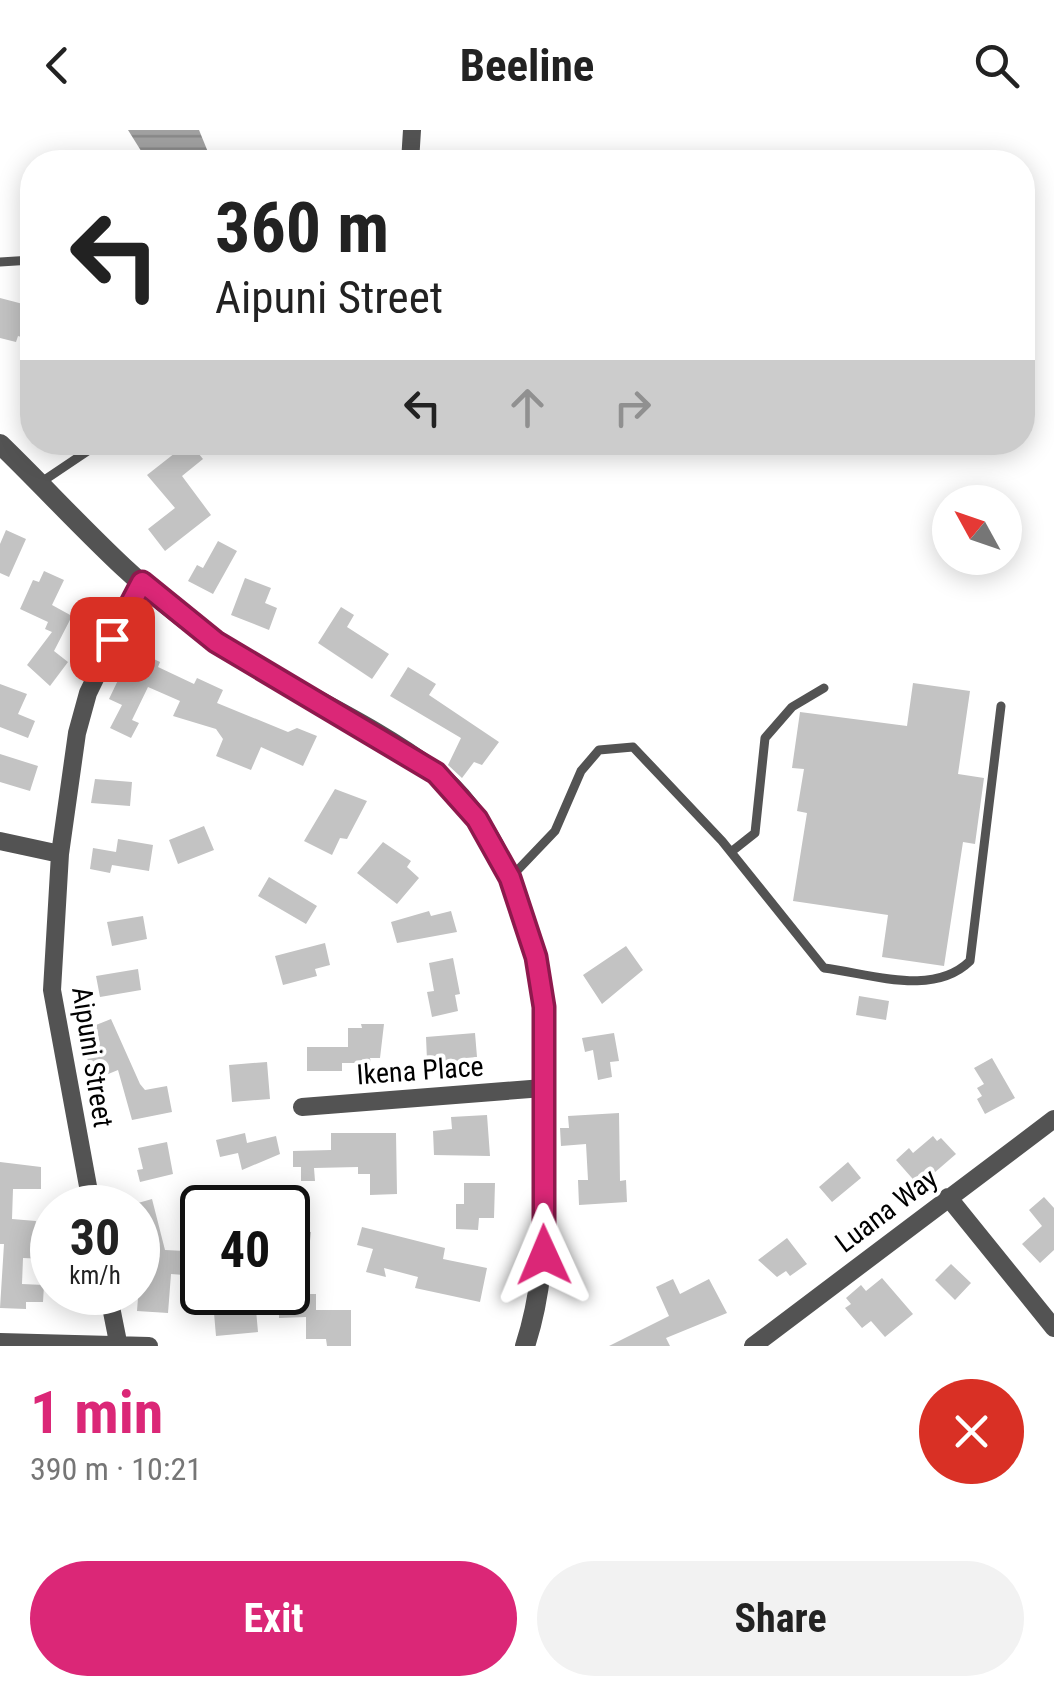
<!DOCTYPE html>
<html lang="en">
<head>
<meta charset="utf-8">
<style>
  body { margin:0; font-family:"Roboto Condensed",sans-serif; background:#f2f2f2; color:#222; height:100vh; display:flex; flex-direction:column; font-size:38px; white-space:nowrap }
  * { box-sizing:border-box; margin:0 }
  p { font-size:32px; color:#767676 }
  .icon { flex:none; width:55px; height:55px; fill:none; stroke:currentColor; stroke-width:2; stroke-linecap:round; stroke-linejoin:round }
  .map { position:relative; height:1216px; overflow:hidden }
  .sheet { display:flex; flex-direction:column; background:#fff; flex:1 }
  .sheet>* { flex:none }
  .hud { position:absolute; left:20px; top:20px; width:1015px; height:305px; border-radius:40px; box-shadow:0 5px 25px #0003; background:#fff; color:#222; overflow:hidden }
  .needle { width:65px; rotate:310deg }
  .fabs { position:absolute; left:932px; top:355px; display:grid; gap:20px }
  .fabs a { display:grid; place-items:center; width:90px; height:90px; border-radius:50%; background:#fff; box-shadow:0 5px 25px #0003; font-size:50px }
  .speed { position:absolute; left:30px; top:1055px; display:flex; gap:20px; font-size:50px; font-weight:700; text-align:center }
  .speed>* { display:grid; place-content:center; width:130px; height:130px; border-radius:50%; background:#fff; box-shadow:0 5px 25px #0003; line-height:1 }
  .speed small { font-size:25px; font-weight:400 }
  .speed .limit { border:5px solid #111; border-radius:15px; background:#fff; color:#111 }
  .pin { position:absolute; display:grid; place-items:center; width:85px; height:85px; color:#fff; margin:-42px; border-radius:20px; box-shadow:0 5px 15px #0006 }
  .me { position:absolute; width:110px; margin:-55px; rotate:359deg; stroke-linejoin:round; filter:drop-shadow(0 0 8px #0008) }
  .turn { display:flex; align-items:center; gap:35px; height:210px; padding:0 30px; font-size:45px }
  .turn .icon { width:130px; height:130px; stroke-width:2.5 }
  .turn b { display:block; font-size:70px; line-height:85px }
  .lanes { display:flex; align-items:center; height:95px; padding:0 30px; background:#0003; justify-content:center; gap:50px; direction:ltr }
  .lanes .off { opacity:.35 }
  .round { display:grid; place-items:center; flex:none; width:105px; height:105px; border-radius:52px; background:#f2f2f2 }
  .head { display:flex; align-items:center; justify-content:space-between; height:170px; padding:0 30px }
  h1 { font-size:60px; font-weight:700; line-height:75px; color:#db2777 }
  .primary-button { display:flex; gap:20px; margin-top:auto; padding:20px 30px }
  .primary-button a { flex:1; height:115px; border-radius:60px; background:#db2777; color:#fff; font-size:40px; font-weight:700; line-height:115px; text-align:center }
  .primary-button a+a { background:#f2f2f2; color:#222 }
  header { display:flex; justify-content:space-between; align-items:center; height:130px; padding:0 30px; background:#fff; font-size:45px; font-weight:700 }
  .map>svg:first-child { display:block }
  .water { fill:url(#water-rules) }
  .building { fill:#c3c3c3 }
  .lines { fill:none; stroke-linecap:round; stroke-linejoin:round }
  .service { stroke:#535353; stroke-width:9 }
  .minor { stroke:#535353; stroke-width:18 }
  .tertiary { stroke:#535353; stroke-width:20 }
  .route-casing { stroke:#8e194d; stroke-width:25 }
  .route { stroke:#db2777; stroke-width:18 }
  .labels { text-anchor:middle; stroke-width:8; stroke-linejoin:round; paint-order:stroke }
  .street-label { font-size:28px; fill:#000; stroke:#fff }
</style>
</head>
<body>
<header><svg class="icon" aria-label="back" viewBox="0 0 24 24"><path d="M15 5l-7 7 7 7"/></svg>Beeline<svg class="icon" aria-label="search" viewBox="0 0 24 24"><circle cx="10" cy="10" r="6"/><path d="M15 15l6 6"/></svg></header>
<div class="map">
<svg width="1054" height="1216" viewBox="0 0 1054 1216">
  <defs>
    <pattern id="water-rules" width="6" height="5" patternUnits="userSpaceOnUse" patternTransform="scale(2.5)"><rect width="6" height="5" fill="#a1a1a1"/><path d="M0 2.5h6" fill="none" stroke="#898989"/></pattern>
  </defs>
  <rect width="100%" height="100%" fill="#fff"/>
  <!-- water -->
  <path class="water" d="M 128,0 L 199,0 L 212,32 L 148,32 Z"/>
  <!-- building -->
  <path class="building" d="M 0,168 L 23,174 L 21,183 L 32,186 L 28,209 L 18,206 L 16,212 L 0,208 Z
    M 189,312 L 203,329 L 182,346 L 211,385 L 165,421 L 148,399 L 175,378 L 147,345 Z
    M 6,400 L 26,409 L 9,447 L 0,443 L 0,414 Z
    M 218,411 L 237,421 L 213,464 L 188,451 L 197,435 L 203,438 Z
    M 44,441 L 64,450 L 52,475 L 72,486 L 54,521 L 68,532 L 50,556 L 27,535 L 52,502 L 45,499 L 48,492 L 20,479 L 33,450 L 39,452 Z
    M 245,448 L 271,458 L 265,473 L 277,478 L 269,500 L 231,485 Z
    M 341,477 L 354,485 L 347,497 L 389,524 L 372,549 L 318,513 Z
    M 133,519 L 160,532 L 158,537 L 194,554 L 197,548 L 223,560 L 217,573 L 288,602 L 297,598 L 317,606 L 303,636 L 261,617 L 251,640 L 216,626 L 223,609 L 216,599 L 173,586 L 180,571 L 148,557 L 132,590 L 139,593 L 131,608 L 110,598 L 122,575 L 109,569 Z
    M 408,537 L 436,554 L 429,565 L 499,612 L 482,635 L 474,632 L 462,648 L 448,635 L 461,608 L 390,566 Z
    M 913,553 L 970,561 L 958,644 L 984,648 L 975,714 L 963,712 L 944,836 L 882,827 L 888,785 L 793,771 L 807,683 L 797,681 L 804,639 L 792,638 L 800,582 L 907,596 Z
    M 0,554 L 27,564 L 18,584 L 35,591 L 28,608 L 0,597 Z
    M 0,624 L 38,636 L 30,661 L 0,652 Z
    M 95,649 L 132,652 L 130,676 L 91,673 Z
    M 335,659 L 367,671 L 347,709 L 340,708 L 332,725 L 304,711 Z
    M 204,696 L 214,720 L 178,734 L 169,710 Z
    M 118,709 L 153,715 L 149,741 L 112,735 L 110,743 L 90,739 L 93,718 L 116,722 Z
    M 383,712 L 411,731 L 407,737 L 419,748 L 397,774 L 357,743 Z
    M 269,747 L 317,776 L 306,794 L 258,766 Z
    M 429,781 L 431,786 L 451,781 L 457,802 L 397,813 L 391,792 Z
    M 143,786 L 147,809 L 112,816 L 107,792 Z
    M 325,813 L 330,835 L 315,839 L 317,846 L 283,855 L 275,826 Z
    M 626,816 L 643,840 L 602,874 L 583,845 Z
    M 453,828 L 460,864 L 455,865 L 458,881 L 432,887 L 427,862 L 434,861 L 429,833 Z
    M 138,839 L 141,860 L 100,867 L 96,846 Z
    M 859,866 L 889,871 L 886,890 L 856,885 Z
    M 111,889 L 140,954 L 145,960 L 167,956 L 172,982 L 132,990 L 118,940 L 96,949 L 86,926 L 96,922 L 86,899 Z
    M 361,894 L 384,894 L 380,928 L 370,928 L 371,933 L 342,933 L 342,941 L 307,941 L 307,917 L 348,917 L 348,898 L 362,898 Z
    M 475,903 L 477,927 L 466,928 L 467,943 L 441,946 L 440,929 L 427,930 L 426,907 Z
    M 614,903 L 619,931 L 610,932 L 612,947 L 598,950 L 593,920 L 585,922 L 582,908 Z
    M 992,928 L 1015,968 L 985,984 L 977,969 L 982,966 L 977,958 L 984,954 L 974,938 Z
    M 267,932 L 270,969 L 232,972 L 229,935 Z
    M 619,983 L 620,1051 L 626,1050 L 627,1072 L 579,1075 L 578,1050 L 588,1050 L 586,1014 L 561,1016 L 560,998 L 569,998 L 568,986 Z
    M 487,985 L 490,1026 L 434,1025 L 433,1001 L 452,999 L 451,987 Z
    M 245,1003 L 247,1013 L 276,1006 L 280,1024 L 242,1040 L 238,1023 L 220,1027 L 216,1010 Z
    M 331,1003 L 396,1003 L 397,1064 L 370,1065 L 370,1044 L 358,1044 L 358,1037 L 314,1038 L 315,1051 L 301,1051 L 301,1037 L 293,1037 L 293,1021 L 331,1020 Z
    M 933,1006 L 937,1011 L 941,1008 L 956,1024 L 919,1056 L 896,1030 L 909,1018 L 913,1023 Z
    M 167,1012 L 173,1044 L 140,1052 L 137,1040 L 143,1039 L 138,1018 Z
    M 0,1032 L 41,1037 L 41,1059 L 13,1059 L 12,1089 L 36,1091 L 34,1104 L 47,1103 L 46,1129 L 23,1128 L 22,1154 L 44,1155 L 43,1172 L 26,1172 L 26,1179 L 0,1178 L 4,1114 L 0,1114 Z
    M 848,1032 L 861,1048 L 832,1072 L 819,1057 Z
    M 464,1053 L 495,1053 L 494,1088 L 479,1088 L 478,1100 L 456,1099 L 456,1074 L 464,1074 Z
    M 1044,1067 L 1054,1078 L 1054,1120 L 1040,1133 L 1022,1114 L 1042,1096 L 1029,1080 Z
    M 152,1069 L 165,1120 L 186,1121 L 184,1145 L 171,1144 L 168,1183 L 137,1181 L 143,1103 L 138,1105 L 138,1073 Z
    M 362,1097 L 445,1118 L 443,1129 L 487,1138 L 480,1172 L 415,1158 L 418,1147 L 384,1138 L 386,1147 L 366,1142 L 373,1119 L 357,1115 Z
    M 288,1100 L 311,1102 L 304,1164 L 316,1164 L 316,1180 L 351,1180 L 351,1216 L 327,1216 L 326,1209 L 306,1209 L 306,1187 L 279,1188 L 279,1165 L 288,1165 Z
    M 787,1108 L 807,1134 L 790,1146 L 786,1141 L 777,1147 L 758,1130 Z
    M 951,1134 L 971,1153 L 955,1170 L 935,1150 Z
    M 882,1148 L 913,1184 L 885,1207 L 871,1191 L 862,1198 L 845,1178 L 851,1174 L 846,1168 L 861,1155 L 866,1161 Z
    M 673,1149 L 680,1164 L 709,1149 L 727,1183 L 666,1208 L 670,1216 L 609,1216 L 669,1186 L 656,1157 Z
    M 256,1180 L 258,1202 L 216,1206 L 214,1183 Z"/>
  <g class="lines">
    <!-- service -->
    <path class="service" d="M 0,132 L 32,130
      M 40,353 L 101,312
      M 731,722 L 755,703 L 765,608 L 792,577 L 824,558
      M 512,746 L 555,701 L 581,641 L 599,620 L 633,617 L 722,711 L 824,838 C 872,844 933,867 970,831 L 1001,576"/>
    <!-- minor -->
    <path class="minor" d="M 410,32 L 412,0
      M 0,711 L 60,724
      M 302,977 L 543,958
      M 948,1067 L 1054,1198
      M 92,1078 L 52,860 L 60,724 L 77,603 L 88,563 L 142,452
      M 108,1162 L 118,1212
      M 0,1212 L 149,1216
      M 753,1216 L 1054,989"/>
    <!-- tertiary -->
    <path class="tertiary" d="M 0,314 C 64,376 126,448 199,500 C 273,553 361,586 434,641 C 496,688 538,800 543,877 C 546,912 543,948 543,983 C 544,1062 550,1140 525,1216"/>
  </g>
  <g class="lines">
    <!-- route casing -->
    <g class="route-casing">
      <path id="route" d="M 112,509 L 142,452 L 216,512 L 436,643 L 477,689 L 510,748 L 536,827 L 544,877 L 544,1125"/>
    </g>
    <!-- route -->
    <use href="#route" class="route"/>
  </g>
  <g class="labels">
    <!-- street labels -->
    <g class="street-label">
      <text transform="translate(93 927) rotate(81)" y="10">Aipuni Street</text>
      <text transform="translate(420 940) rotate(-4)" y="10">Ikena Place</text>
      <text transform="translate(886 1080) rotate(-37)" y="10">Luana Way</text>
    </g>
  </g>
</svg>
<div class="fabs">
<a><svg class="needle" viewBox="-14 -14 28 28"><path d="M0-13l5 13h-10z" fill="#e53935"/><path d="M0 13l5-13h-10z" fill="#767676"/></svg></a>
</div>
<div class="speed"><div>30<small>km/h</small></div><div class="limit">40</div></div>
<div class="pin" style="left:112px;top:509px;background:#d93025"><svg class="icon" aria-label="arrive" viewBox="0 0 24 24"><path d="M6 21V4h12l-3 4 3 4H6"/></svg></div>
<svg class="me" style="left:544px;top:1125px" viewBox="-20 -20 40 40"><path d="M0-17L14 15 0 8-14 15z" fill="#db2777" stroke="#fff" stroke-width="4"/></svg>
<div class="hud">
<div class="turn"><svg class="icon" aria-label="left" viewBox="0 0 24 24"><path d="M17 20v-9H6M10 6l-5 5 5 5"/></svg><div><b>360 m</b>Aipuni Street</div></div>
<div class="lanes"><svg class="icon" aria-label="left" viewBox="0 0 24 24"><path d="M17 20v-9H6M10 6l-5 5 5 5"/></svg><svg class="icon off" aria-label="ahead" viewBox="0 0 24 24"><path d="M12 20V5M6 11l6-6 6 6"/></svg><svg class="icon off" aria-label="right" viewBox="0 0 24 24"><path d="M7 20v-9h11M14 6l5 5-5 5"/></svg></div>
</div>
</div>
<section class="sheet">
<div class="head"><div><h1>1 min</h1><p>390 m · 10:21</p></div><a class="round" style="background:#d93025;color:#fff"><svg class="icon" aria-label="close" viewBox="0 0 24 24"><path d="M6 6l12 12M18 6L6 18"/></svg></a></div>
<div class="primary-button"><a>Exit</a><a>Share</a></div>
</section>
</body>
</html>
